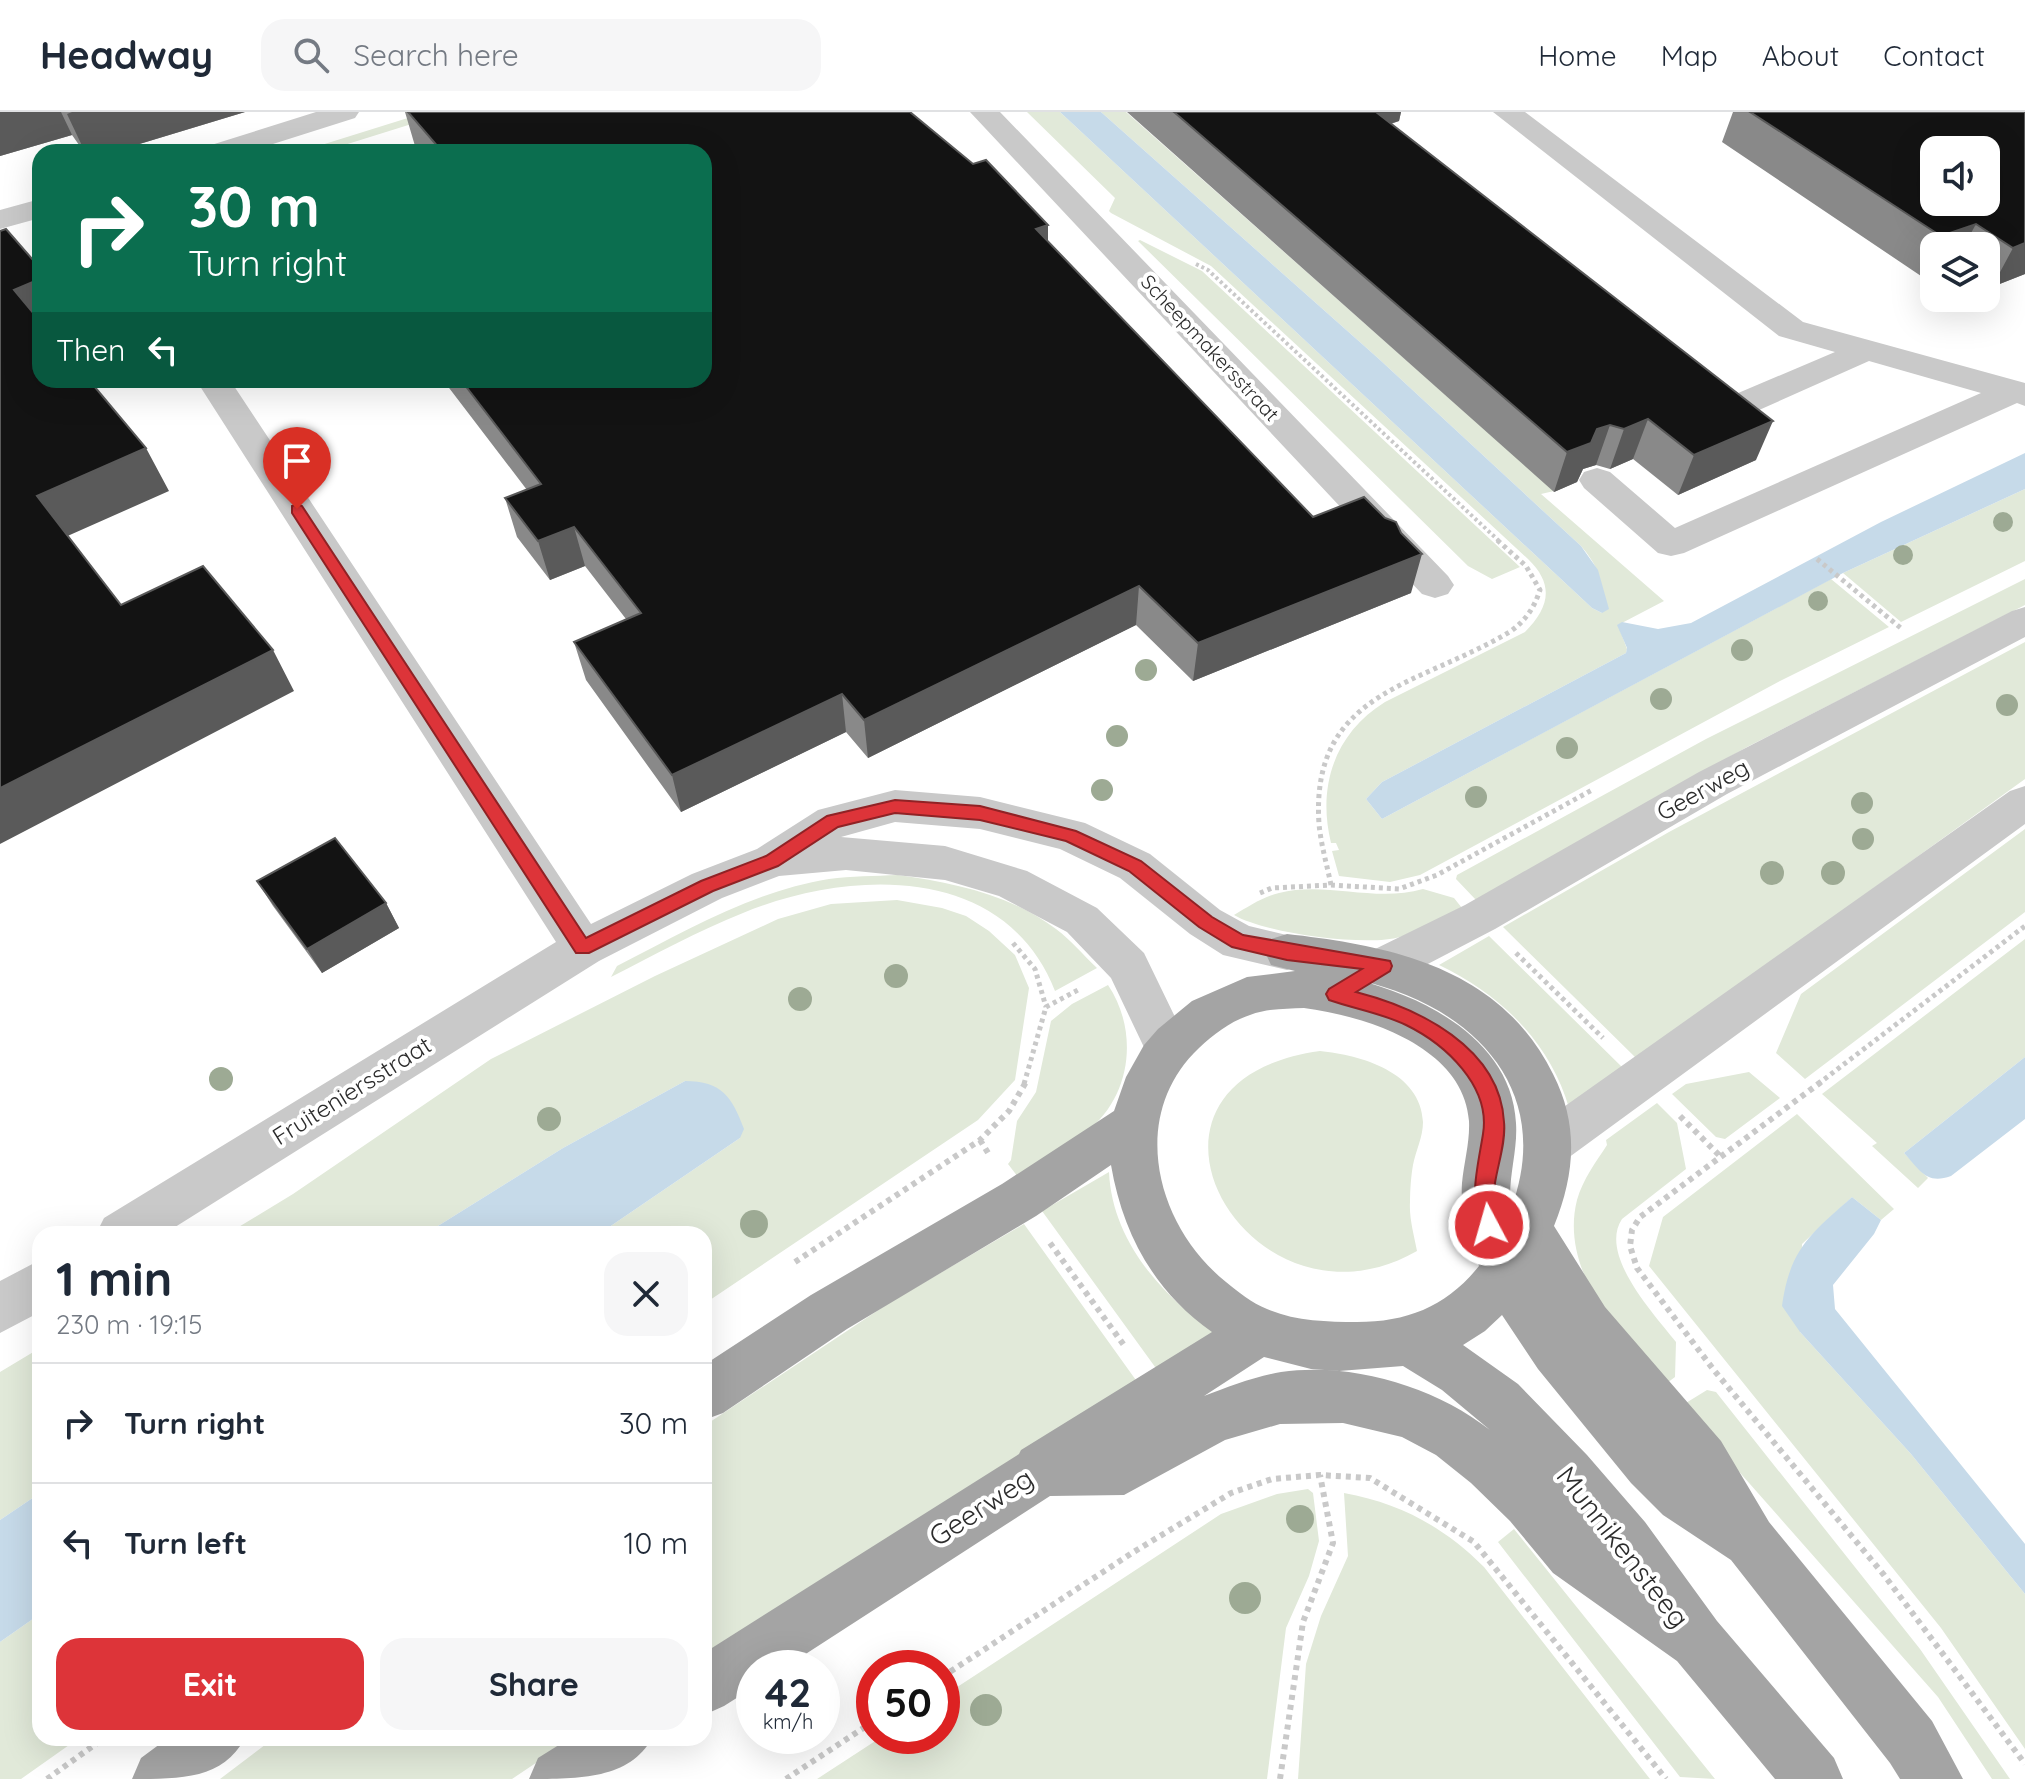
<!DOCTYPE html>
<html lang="en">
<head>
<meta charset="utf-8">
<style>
  body { margin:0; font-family:Quicksand,sans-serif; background:#f6f6f7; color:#1f2937; height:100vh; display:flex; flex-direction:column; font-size:30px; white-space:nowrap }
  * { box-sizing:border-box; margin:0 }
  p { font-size:26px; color:#747a83 }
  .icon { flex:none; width:44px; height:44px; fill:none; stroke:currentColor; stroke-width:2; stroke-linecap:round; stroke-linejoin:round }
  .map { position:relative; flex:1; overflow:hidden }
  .details { position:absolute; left:32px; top:1114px; width:680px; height:520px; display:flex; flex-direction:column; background:#fff; border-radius:24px; box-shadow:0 8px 32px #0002 }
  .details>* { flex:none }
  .top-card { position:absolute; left:32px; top:32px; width:680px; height:244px; border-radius:24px; box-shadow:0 8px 32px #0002; background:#0b6e4f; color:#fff; overflow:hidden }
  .fabs { position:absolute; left:1920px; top:24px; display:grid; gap:16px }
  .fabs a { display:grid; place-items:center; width:80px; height:80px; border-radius:16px; background:#fff; box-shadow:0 8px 32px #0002; font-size:40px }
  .speed { position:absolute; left:736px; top:1538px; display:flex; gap:16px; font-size:40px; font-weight:700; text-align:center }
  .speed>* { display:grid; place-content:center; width:104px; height:104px; border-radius:50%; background:#fff; box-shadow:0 8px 32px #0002; line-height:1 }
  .speed small { font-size:20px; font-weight:400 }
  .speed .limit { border:12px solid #d22; background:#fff; color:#111 }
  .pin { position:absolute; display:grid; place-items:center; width:68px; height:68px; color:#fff; margin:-82px -34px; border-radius:50% 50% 50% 0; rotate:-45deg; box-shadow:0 0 8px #0007 }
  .pin .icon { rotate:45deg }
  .me { position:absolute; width:88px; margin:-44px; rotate:354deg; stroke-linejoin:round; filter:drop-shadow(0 0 6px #0008) }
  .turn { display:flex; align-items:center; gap:28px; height:168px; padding:0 24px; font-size:36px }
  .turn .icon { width:104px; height:104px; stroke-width:2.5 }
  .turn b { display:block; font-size:56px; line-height:68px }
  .then { display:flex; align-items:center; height:76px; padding:0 24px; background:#0003; gap:16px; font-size:30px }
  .round { display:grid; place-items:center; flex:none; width:84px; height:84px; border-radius:24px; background:#f6f6f7 }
  .headline { display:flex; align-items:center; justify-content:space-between; height:136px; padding:0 24px }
  h1 { font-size:48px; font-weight:800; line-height:60px }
  .action { display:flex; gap:16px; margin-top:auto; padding:16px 24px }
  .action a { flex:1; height:92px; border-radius:24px; background:#dd3439; color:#fff; font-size:32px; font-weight:800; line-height:92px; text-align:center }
  .action a+a { background:#f6f6f7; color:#1f2937 }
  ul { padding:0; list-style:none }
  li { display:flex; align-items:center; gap:24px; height:120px; padding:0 24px; border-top:2px solid #e0e1e3 }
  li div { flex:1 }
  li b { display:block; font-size:30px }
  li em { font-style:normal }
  header { display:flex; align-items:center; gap:48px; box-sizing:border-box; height:112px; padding:0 40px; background:#fff; border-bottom:2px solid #e0e1e3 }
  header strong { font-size:38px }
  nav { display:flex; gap:44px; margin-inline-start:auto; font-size:28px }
  .search { width:560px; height:72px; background:#f6f6f7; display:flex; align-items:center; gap:20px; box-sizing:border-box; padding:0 28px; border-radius:24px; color:#747a83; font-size:30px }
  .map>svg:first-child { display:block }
  .green { fill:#e1e9d9 }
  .water { fill:#c6dae9 }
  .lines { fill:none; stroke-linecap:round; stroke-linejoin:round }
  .path-far2 { stroke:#c9c9c9; stroke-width:4; stroke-dasharray:3 3; stroke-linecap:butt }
  .path-far1 { stroke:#c9c9c9; stroke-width:5; stroke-dasharray:4 4; stroke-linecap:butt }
  .path { stroke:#c9c9c9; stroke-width:6; stroke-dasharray:5 5; stroke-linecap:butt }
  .minor { fill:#c9c9c9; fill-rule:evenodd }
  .major { fill:#a4a4a4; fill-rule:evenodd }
  .tree { fill:#9daa94 }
  .wall { fill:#898989 }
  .shaded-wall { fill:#5a5a5a }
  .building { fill:#131313; stroke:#5a5a5a; stroke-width:2; fill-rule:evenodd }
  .route { fill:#dd3439; stroke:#902225; stroke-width:2 }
  .labels { text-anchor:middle; stroke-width:8; stroke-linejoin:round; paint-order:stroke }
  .far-street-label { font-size:20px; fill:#2c2c2c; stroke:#fff }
  .street-label { font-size:24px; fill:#2c2c2c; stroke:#fff }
  .near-street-label { font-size:28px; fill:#2c2c2c; stroke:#fff }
</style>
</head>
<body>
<header>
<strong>Headway</strong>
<div class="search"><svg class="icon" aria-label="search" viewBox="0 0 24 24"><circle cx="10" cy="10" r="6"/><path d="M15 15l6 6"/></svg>Search here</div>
<nav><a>Home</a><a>Map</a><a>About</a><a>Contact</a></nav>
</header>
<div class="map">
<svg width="2025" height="1667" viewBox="0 0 2025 1667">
  <rect width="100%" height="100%" fill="#fff"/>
  <!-- green -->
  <path class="green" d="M 427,0 L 450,0 L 322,40 L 299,40 Z
    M 1027,0 L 1060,0 L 1592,496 L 1602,501 C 1604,472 1600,456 1581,434 L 1379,247 L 1101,0 L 1126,0 L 1554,379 L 1541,382 L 1664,489 L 1618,513 L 1627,537 L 1626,541 L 1382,670 L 1366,687 L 1382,707 L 1831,467 L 1889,515 L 1780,569 L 1420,763 L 1390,770 L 1339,764 L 1332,739 L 1339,738 L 1336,731 L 1331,731 C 1317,674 1335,621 1385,590 L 1525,520 C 1549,496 1555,473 1528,447 L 1211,154 L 1111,101 L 1109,99 L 1115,86 Z
    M 1140,128 L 1202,159 L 1520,455 L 1492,467 L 1468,454 L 1138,129 Z
    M 2025,377 L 2025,449 L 1901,510 L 1843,461 Z
    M 2025,467 L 2025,493 L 1747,635 L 1476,788 L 1456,767 L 1457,763 L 1706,627 Z
    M 2025,530 L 2025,667 L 1637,947 L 1503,815 L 1669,720 Z
    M 2025,717 L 2025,800 L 1805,967 L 1776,941 L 1801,882 Z
    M 898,763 C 953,771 1010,782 1056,817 C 1071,828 1083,843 1097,856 L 1055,879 C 1005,751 850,757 743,801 C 698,819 654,843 611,865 L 617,854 C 684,820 753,779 829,767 C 851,764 875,764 898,763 Z
    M 1423,777 L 1454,786 L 1462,796 C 1443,805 1421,820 1400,825 C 1366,835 1264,821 1234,803 C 1248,795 1262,785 1279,781 C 1326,769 1375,791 1423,777 Z
    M 897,788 L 942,796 L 966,804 L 989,819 L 1015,843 L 1029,876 L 1015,968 L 978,1008 L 704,1192 L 704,1122 L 599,1122 L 740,1026 L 685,969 L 563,1036 L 425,1122 L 227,1122 L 293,1082 L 491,947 L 655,864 L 778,807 L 831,792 Z
    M 1489,824 L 1624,957 L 1569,996 C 1550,930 1500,882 1439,853 Z
    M 2025,827 L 2025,945 L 1904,1041 L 1928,1066 L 1918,1076 L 1872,1034 L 1877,1031 L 1822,982 Z
    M 1108,873 C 1139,919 1132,985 1086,1020 C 1065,1037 1040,1050 1018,1065 L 1008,1052 L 1011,1048 L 1017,1009 L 1036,980 L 1051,909 L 1072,892 Z
    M 1320,939 C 1361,943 1421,960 1423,1010 C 1423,1025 1416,1038 1413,1053 C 1411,1064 1410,1078 1410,1090 C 1409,1106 1414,1123 1417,1139 C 1249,1235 1097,970 1320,939 Z
    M 1749,960 L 1780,986 L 1725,1027 L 1716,1025 L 1672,982 L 1686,972 Z
    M 1657,991 L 1677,1011 L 1686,1057 L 1622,1107 C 1598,1143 1655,1203 1676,1230 L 1675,1265 L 1663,1274 C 1621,1225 1559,1159 1577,1088 C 1583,1067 1596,1050 1607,1033 L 1606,1028 Z
    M 1797,1002 L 1894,1097 L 1881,1108 L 1852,1085 L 1802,1132 L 1800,1220 L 1911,1342 L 2025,1482 L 2025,1637 L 1941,1516 L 1649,1154 L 1663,1105 Z
    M 1109,1060 C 1112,1129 1163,1186 1218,1222 L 1158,1259 L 1042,1099 Z
    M 1024,1112 L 1138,1271 L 704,1543 L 704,1314 L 889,1191 Z
    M 40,1236 L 40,1381 L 0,1408 L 0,1260 Z
    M 1707,1278 L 1716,1280 L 1920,1537 L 2010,1667 L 1992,1667 L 1938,1585 L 1681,1294 Z
    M 1308,1377 L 1313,1381 L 1319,1429 L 1309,1464 L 1286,1516 L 1267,1667 L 817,1667 L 883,1624 L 942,1624 L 942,1585 L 1221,1402 L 1277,1382 Z
    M 1344,1381 C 1400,1391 1444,1415 1484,1455 L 1650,1667 L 1298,1667 L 1306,1552 L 1321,1504 L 1348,1444 Z
    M 1514,1417 L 1715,1667 L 1680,1665 L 1498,1430 Z
    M 40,1502 L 40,1626 L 79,1626 L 21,1667 L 0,1667 L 0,1530 Z
    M 274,1626 L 573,1626 L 512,1667 L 220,1667 Z"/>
  <!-- water -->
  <path class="water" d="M 1060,0 L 1101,0 L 1379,247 L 1581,434 L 1598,458 L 1609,497 L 1602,501 L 1592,496 Z
    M 2025,341 L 2025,377 L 1843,461 L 1382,707 L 1366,687 L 1382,670 L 1626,541 L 1627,536 L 1617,513 L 1622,510 L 1658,517 L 1691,511 L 1881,410 Z
    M 2025,945 L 2025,1007 L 1951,1064 C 1926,1073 1920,1058 1904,1041 Z
    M 685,969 C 722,969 732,985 744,1017 L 740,1026 L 599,1122 L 425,1122 L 563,1036 Z
    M 1852,1085 L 1881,1108 L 1874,1122 L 1833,1173 L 1835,1197 L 2025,1432 L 2025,1482 L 1911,1342 L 1800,1220 L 1782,1194 C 1790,1136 1811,1122 1852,1085 Z
    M 40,1381 L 40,1502 L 0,1530 L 0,1408 Z"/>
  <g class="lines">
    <!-- path-far2 -->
    <path class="path-far2" d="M 1196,152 L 1208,158 L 1498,428"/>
    <!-- path-far1 -->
    <path class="path-far1" d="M 1817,447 L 1902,517
      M 1331,773 C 1327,753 1321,733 1319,712 C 1310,578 1421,574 1511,519 C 1526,508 1534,496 1540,478 L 1526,454 L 1495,426
      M 1260,781 L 1272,776 L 1331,773 L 1399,777 L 1437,763 L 1592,678
      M 1013,831 L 1035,857 L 1046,895
      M 1516,841 L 1603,926
      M 1024,972 L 1046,895 L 1078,878
      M 1818,972 L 2025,814"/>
    <!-- path -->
    <path class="path" d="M 1821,970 L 1640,1105 L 1632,1118 L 1630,1134 L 1637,1156 L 1713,1257 L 1884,1463 L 2025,1652
      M 1680,1004 L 1722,1046
      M 980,1028 L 990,1044
      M 1050,1131 L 1126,1236
      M 795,1150 L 980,1028 L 1009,999 L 1026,970
      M 942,1565 L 1132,1441 L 1231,1381 L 1272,1367 L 1320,1363 L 1370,1366 L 1474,1430 L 1666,1667
      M 47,1667 L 104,1626
      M 786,1667 L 874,1609
      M 1280,1667 L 1303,1510 L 1333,1431 L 1320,1363"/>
    <!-- minor -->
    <path class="minor" d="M 316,0 L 359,0 L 355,6 L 248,40 L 203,40 L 208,34 Z
      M 970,0 L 1000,0 L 1448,464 L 1454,473 L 1448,482 L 1435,486 L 1422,482 Z
      M 1493,0 L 1525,0 L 1803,210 L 2025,271 L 2025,294 L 2017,291 L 1684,441 L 1671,444 L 1658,441 L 1584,376 L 1579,368 L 1584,360 L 1597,356 L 1610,360 L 1675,416 L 1981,281 L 1869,249 L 1741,306 L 1729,309 L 1717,306 L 1712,298 L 1717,290 L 1835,240 L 1779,224 Z
      M 40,87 L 40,106 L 0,117 L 0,98 Z
      M 196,268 L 230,268 L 591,812 L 692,762 L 757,737 L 818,698 L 895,678 L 980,685 L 1085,711 L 1150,742 L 1220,798 L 1249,814 L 1303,827 L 1309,840 L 1303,853 L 1287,858 L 1223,843 L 1190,822 L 1120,766 L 1060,737 L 980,717 L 895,710 L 841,725 L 945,734 L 1027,759 L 1097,796 L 1144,841 L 1190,936 L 1183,950 L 1167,956 L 1151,950 L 1111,866 L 1067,820 L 999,784 L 945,768 L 846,758 L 779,764 L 722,786 L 599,849 L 164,1122 L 96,1122 L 104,1106 L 556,830 Z
      M 2025,495 L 2025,525 L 1727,682 L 1495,817 L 1399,867 L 1383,872 L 1367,867 L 1361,854 L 1367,841 L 1465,793 L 1699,660 L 2012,499 Z
      M 2025,674 L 2025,712 L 1568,1046 L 1551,1052 L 1534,1046 L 1527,1031 L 1534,1016 L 2010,679 Z
      M 40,1148 L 40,1200 L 0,1221 L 0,1169 Z"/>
    <!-- major -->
    <path class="major" d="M 1287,822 C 1395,834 1501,857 1553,962 C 1579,1013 1575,1062 1554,1114 L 1605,1195 L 1721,1329 L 1769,1410 L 1932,1609 L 1963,1667 L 1900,1667 L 1890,1651 L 1731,1448 L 1663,1403 L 1631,1371 L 1538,1257 L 1502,1203 L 1485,1219 L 1463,1233 L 1518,1272 L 1587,1343 L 1645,1410 L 1717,1509 L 1834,1646 L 1843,1667 L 1775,1667 L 1677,1549 L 1553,1461 L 1510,1409 L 1471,1371 L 1436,1343 L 1402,1325 L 1343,1311 L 1280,1312 L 1225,1328 L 1124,1383 L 1050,1384 L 784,1556 L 754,1556 L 754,1575 L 724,1594 L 704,1603 L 704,1541 L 1019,1342 L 1021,1338 L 1212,1220 C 1155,1180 1123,1123 1111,1053 L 1036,1104 L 847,1217 L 723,1301 L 704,1308 L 704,1253 L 811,1183 L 1002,1072 L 1114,999 L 1126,965 L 1144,933 L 1158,917 L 1192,889 L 1247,865 L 1295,859 L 1271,853 L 1265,840 L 1271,827 ZM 1358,868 C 1471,893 1556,976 1511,1097 C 1507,1068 1518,1040 1516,1011 C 1512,930 1428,886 1358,868 ZM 1304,896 C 1366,904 1464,935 1469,1009 C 1470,1030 1464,1050 1462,1071 C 1460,1100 1468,1127 1479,1154 C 1447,1194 1408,1210 1357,1210 C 1327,1210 1294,1209 1267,1197 C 1252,1191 1238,1180 1226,1170 C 1155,1113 1128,1003 1199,936 C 1214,922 1231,909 1250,903 C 1268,896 1286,897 1304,896 ZM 1264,1245 L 1311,1257 L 1339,1259 L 1403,1254 L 1442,1278 L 1490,1318 C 1434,1274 1351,1250 1281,1260 C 1256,1264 1227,1275 1204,1284 Z
      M 168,1626 L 245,1626 C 223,1667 182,1667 132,1667 L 141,1646 Z
      M 570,1626 L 652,1626 C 630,1667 579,1667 529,1667 L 538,1646 Z"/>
  </g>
  <!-- trees -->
  <g class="tree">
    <circle cx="2003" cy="410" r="10"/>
    <circle cx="1903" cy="443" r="10"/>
    <circle cx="1818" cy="489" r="10"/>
    <circle cx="1742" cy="538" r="11"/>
    <circle cx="1146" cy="558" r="11"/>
    <circle cx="1661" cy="587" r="11"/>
    <circle cx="2007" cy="593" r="11"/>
    <circle cx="1117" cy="624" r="11"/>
    <circle cx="1567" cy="636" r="11"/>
    <circle cx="1102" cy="678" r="11"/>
    <circle cx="1476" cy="685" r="11"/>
    <circle cx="1862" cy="691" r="11"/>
    <circle cx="1863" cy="727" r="11"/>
    <circle cx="1772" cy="761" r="12"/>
    <circle cx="1833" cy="761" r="12"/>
    <circle cx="896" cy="864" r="12"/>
    <circle cx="800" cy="887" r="12"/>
    <circle cx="221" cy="967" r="12"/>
    <circle cx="549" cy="1007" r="12"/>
    <circle cx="754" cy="1112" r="14"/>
    <circle cx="1300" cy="1407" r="14"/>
    <circle cx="1245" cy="1486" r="16"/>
    <circle cx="986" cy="1598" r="16"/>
  </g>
  <!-- wall -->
  <path class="wall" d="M 0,0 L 245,0 L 113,40 L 84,40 L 72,23 L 0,44 Z
    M 405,0 L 910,0 L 1048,113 L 1048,129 L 1313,405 L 1411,481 L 1193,569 L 1136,513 L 868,646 L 846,620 L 681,700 L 586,568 L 574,530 L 626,507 L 585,454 L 550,468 L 517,425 L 505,386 L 527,378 L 443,268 L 704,268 L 704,40 L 421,40 L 415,34 Z
    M 1127,0 L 1401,0 L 1399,9 L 1391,12 L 1756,348 L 1678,383 L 1633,347 L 1610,357 L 1596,353 L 1583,357 L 1577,370 L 1554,380 Z
    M 1733,0 L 2025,0 L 2025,162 L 1992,175 L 1986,171 L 1986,134 L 1934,134 L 1934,159 L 1921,164 L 1722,30 Z
    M 257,769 L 386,791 L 399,816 L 322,861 L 273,794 Z"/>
  <!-- shaded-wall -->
  <path class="shaded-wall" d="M 0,0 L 61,0 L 72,23 L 0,44 Z
    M 72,0 L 245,0 L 113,40 L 85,40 L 67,2 Z
    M 1354,0 L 1401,0 L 1399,9 L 1350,24 Z
    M 1976,112 L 1964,134 L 1936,134 L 1941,124 Z
    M 1048,113 L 1048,152 L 1036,117 Z
    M 2025,131 L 2025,162 L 1992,175 L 2013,136 Z
    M 1934,138 L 1934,159 L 1921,164 Z
    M 40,167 L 40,220 L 14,178 Z
    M 1648,307 L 1633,347 L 1610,357 L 1624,317 Z
    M 1773,309 L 1756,348 L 1678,383 L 1694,343 Z
    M 1610,313 L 1596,353 L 1583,357 L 1577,370 L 1554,380 L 1567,340 L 1597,317 Z
    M 146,336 L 169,379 L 63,426 L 37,384 Z
    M 574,415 L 585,454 L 550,468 L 538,429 Z
    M 1422,442 L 1411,481 L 1193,569 L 1198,531 Z
    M 1139,474 L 1136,513 L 868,646 L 864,608 Z
    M 273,538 L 294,579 L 0,732 L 0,676 Z
    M 842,582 L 846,620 L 681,700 L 672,663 Z
    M 386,791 L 399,816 L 322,861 L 307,837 Z"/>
  <!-- building -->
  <path class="building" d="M 408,0 L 910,0 L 973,52 L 986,48 L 1048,113 L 1036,117 L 1313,405 L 1364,385 L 1385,406 L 1396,410 L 1401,421 L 1422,442 L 1198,531 L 1139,474 L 864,608 L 842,582 L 672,663 L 574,530 L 641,501 L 574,415 L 538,429 L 505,386 L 541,372 L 461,268 L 704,268 L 704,40 L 431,40 L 440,37 Z
    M 1174,0 L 1376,0 L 1773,309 L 1694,343 L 1648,307 L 1624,317 L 1610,313 L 1597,317 L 1591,331 L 1567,340 Z
    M 1750,0 L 2025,0 L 2025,131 L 2013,136 L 1976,112 L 1941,124 ZM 1934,38 L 1986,38 L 1986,90 L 1934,90 Z
    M 6,117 L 40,156 L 40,167 L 14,178 L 40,209 L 40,268 L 89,268 L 146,336 L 37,384 L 121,493 L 203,454 L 273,538 L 0,676 L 0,119 Z
    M 335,726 L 386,791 L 307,837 L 257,769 Z"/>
  <!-- route -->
  <path class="route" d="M 297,392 L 302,394 L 586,826 L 701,769 L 766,744 L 827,704 L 895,688 L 980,694 L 1076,719 L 1141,749 L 1212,805 L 1243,823 L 1390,849 L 1392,854 L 1390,859 L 1356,880 C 1418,896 1500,935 1504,1010 C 1506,1029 1498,1052 1495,1071 C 1493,1087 1503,1105 1497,1120 L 1489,1122 L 1482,1120 C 1468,1088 1478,1054 1483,1022 C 1491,974 1445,932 1406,913 C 1381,901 1355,897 1329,888 L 1326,882 L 1329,877 L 1362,857 L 1287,848 L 1232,835 L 1199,815 L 1129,759 L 1066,729 L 980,708 L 895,701 L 838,715 L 778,754 L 713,779 L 589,841 L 576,841 L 292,401 L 292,394 Z"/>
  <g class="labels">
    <!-- far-street labels -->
    <g class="far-street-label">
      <text transform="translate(1210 236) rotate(47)" y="7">Scheepmakersstraat</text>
    </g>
    <!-- street labels -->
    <g class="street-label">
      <text transform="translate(1703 678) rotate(-29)" y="8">Geerweg</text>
      <text transform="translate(352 979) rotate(-32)" y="8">Fruiteniersstraat</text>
    </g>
    <!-- near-street labels -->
    <g class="near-street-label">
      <text transform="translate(981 1395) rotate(-33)" y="10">Geerweg</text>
      <text transform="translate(1623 1435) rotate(52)" y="10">Munnikensteeg</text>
    </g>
  </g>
</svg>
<div class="fabs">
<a><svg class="icon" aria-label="sound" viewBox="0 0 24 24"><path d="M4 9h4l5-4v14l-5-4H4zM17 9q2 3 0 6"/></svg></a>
<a><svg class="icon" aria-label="layers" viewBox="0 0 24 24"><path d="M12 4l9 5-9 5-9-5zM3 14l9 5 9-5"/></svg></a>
</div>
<div class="speed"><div>42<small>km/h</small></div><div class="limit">50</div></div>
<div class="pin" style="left:297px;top:397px;background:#d93025"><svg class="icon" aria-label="arrive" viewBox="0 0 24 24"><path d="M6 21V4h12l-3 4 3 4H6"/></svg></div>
<svg class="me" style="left:1489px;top:1113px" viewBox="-20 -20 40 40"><circle r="17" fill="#dd3439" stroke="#fff" stroke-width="3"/><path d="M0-11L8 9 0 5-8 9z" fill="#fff"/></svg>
<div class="top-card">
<div class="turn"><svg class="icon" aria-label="right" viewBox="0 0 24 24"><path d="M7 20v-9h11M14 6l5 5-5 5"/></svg><div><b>30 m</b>Turn right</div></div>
<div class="then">Then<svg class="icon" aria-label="left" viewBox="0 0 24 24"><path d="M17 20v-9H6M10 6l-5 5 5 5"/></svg></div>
</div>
<section class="details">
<div class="headline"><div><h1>1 min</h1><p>230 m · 19:15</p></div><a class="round"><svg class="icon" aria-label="close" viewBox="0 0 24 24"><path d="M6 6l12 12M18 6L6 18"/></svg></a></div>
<ul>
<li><svg class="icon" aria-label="right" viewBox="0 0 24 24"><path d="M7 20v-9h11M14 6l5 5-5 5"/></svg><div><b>Turn right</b></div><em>30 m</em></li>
<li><svg class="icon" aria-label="left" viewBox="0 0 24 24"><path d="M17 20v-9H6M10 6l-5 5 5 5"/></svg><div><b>Turn left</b></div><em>10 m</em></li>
</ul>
<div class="action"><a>Exit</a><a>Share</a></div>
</section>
</div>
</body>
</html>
